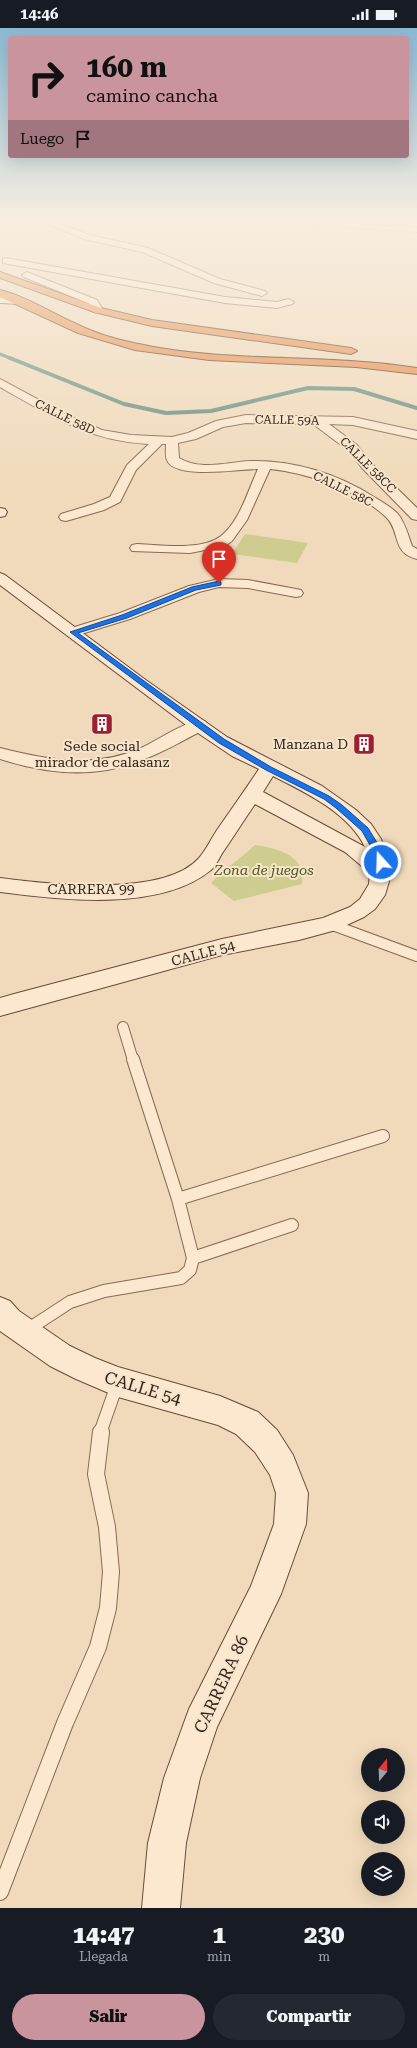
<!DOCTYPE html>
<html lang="es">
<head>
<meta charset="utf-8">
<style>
  body { margin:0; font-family:"Roboto Serif",serif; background:#242831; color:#f1f3f6; height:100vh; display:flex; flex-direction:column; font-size:15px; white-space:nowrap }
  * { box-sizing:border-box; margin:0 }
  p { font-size:13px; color:#9ea1a6 }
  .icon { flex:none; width:22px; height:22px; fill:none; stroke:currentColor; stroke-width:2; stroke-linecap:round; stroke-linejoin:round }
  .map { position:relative; height:1880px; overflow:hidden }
  .side { display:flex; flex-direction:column; background:#171b24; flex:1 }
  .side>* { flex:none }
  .banner { position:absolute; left:8px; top:8px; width:401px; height:122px; border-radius:4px; box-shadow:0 4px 16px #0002; background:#ca949e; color:#111; overflow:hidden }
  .needle { width:26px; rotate:19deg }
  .tools { position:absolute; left:361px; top:1720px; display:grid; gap:8px }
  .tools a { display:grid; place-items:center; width:44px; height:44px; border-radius:50%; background:#171b24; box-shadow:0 4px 16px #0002; font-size:20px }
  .pin { position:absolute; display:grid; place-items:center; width:34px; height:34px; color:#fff; margin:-41px -17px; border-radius:50% 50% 50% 0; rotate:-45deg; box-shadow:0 0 4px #0007 }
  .pin .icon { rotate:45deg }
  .me { position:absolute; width:44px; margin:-22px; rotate:340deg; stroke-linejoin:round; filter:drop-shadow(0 0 3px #0008) }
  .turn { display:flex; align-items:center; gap:14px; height:84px; padding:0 12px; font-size:18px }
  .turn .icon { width:52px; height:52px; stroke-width:2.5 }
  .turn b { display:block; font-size:28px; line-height:34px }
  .then { display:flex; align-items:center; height:38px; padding:0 12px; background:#0003; gap:8px; font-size:15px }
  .eta { display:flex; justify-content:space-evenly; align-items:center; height:68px; text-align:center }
  .eta b { font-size:24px; font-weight:800; line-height:28px }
  .cta { display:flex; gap:8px; margin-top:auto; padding:8px 12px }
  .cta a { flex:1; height:46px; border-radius:24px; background:#ca949e; color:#111; font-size:16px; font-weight:800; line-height:46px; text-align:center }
  .cta a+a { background:#242831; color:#f1f3f6 }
  .status { display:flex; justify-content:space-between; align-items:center; height:28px; padding:0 20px; background:#171b24; direction:ltr }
  .status svg { height:11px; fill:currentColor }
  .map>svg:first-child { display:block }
  .green { fill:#cecd8f }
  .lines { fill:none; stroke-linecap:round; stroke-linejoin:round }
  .stream-far1 { stroke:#678f80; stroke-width:3 }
  .stream { stroke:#678f80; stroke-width:4 }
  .lane-far3-casing { stroke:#886954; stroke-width:5.5 }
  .lane-far2-casing { stroke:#886954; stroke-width:12 }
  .lane-far1-casing { stroke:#886954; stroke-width:14 }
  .lane-casing { stroke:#886954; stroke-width:18 }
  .street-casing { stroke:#886954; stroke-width:2 }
  .secondary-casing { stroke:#6a4a38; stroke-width:2 }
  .highway-casing { stroke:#553829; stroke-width:2 }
  .lane-far3 { stroke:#fbe8cf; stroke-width:4.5 }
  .lane-far2 { stroke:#fbe8cf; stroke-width:10 }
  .lane-far1 { stroke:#fbe8cf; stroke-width:12 }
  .lane { stroke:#fbe8cf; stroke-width:16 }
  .street { fill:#fbe8cf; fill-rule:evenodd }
  .secondary { fill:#fbe8cf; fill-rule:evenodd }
  .highway { fill:#e78a45; fill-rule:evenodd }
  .route { fill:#1a73e8; stroke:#114b97 }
  .labels { text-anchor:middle; stroke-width:4; stroke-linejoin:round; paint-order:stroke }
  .far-street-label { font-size:12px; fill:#36241a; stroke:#f7e5cb }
  .poi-label { font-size:14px; fill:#36241a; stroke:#f7e5cb; text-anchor:end }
  .park-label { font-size:14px; font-style:italic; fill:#4e541f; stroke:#f7e5cb }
  .street-label { font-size:14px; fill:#36241a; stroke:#f7e5cb }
  .near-street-label { font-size:17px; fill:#36241a; stroke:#f7e5cb }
</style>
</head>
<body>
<div class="status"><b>14:46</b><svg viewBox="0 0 49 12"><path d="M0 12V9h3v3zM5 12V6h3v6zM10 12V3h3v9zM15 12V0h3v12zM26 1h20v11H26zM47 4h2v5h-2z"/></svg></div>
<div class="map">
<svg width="417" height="1880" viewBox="0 0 417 1880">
  <rect width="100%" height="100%" fill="#f0dabb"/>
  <!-- green -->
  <path class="green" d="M 245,506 L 308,515 L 297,535 L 232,526 Z
    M 255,817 C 270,819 294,824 301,840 C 303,845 302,852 302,856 L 234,873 L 211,855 C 224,840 241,831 255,817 Z"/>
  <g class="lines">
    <!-- stream-far1 -->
    <path class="stream-far1" d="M 0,326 L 12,331"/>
    <!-- stream -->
    <path class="stream" d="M 10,330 L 124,376 L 166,385 L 211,383 L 308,360 L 354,361 L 417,380"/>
    <!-- lane-far3 casing -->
    <g class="lane-far3-casing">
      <path id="lane-far3" d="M 376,190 L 417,193
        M 325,192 L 340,197 L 417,202
        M 312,195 L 331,191"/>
    </g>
    <!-- lane-far2 casing -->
    <g class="lane-far2-casing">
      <path id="lane-far2" d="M 330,896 L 417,928
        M 123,999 L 133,1032"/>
    </g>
    <!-- lane-far1 casing -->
    <g class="lane-far1-casing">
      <path id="lane-far1" d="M 178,1171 L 383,1108
        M 193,1230 L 292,1197
        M 27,1302 L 70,1274 L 104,1263 L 181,1250 L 190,1242 L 193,1230 L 178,1171 L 133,1031
        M 100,1405 L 118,1354"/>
    </g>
    <!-- lane casing -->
    <g class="lane-casing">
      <path id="lane" d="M 0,1864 L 65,1695 L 98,1619 L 108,1580 L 111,1544 L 107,1499 L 96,1446 L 101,1404"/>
    </g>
    <!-- street casing -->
    <g class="street-casing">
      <path id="street" d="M 34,190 L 45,190 L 90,207 L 148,220 L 220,251 L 265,263 L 267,265 L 262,268 L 214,255 L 142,224 L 84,211 Z
        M 6,230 L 225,269 L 277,274 L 289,271 L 294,274 L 292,276 L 277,280 L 225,275 L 3,235 L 3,231 Z
        M 27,244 L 97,272 L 103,282 L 98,285 L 94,284 L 90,276 L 24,249 L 22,247 Z
        M 0,351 L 63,385 L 102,402 L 131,407 L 172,409 L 188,405 L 216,393 L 246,387 L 353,389 L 417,403 L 417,411 L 353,397 L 329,396 L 357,417 L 370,434 L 417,480 L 417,492 L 412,491 L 362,440 L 349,423 L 313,396 L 246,395 L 223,399 L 196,411 L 178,415 L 179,430 C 201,443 227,434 251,433 C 294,432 338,446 374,469 C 382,474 391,479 397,485 C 405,494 408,507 412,518 L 417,521 L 417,531 C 391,525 401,503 386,489 C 357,462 309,445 270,441 L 247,492 L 232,513 L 225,518 L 190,525 L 132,523 L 130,520 L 132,517 L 137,516 C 160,517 202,523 221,508 C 240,493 248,462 258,441 C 241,441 174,452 167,432 C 165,428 166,421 166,416 L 162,416 L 136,442 L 120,474 L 104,482 L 66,493 L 61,492 L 59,489 L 61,486 L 94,476 L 110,469 L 127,437 L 149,416 C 88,413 51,388 0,359 Z
        M 219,551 L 248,552 L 296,561 L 301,562 L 303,565 L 301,568 L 296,569 L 248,560 L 219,559 L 199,564 L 130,591 L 78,607 L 68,607 L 65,604 L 68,601 L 120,585 L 189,558 Z
        M 199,692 L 205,693 L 207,697 L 205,701 C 184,712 164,724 142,732 C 96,751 46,746 0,731 L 0,720 C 48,732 94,741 141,720 C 160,711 179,697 199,692 Z"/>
    </g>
    <!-- secondary casing -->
    <g class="secondary-casing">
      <path id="secondary" d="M 0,269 L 21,270 L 26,273 L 21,276 L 0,275 Z
        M 0,480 L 5,481 L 7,484 L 5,488 L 0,489 Z
        M 0,545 L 5,547 L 143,650 L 227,709 L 322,758 L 356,782 L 371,796 L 381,811 L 392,843 L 385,867 L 375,881 L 364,889 L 336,902 L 299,912 L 222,927 L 0,988 L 0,970 L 14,966 L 222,911 L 323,890 L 350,879 L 360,871 L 369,856 L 370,845 L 345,824 L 255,776 C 244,792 234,808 223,824 C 219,830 216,838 211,842 C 160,884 61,872 0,864 L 0,850 C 47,856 164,870 199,830 C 206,822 211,811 217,802 C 231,782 245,762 259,741 L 232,728 L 186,697 L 0,557 ZM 273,748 C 306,765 348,784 365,819 L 263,764 Z
        M 0,1269 L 10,1273 L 19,1283 L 70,1318 L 95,1330 L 118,1339 L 220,1368 L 258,1384 L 277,1402 L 293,1427 L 308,1465 L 306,1496 L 281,1566 L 217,1699 L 200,1750 L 186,1815 L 180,1880 L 142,1880 L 148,1815 L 164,1750 L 189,1681 L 251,1558 L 274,1496 L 276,1465 L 270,1447 L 255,1424 L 236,1406 L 218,1397 L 118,1369 L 76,1351 L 50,1338 L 0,1303 Z"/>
    </g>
    <!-- highway casing -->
    <g class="highway-casing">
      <path id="highway" d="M 0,244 L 101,280 L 152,292 L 351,320 L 357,323 L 351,326 L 152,298 L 94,284 L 0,250 Z
        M 0,262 C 25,268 48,283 72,294 C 92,304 113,311 134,315 C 227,336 324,325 417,340 L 417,346 L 356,339 L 209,332 L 135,322 L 78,305 L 0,269 Z"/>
    </g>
    <!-- lane-far3 -->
    <use href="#lane-far3" class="lane-far3"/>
    <!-- lane-far2 -->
    <use href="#lane-far2" class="lane-far2"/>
    <!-- lane-far1 -->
    <use href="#lane-far1" class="lane-far1"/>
    <!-- lane -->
    <use href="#lane" class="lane"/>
    <!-- street -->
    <use href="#street" class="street"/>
    <!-- secondary -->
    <use href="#secondary" class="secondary"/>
    <!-- highway -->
    <use href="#highway" class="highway"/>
  </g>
  <!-- sky -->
  <linearGradient id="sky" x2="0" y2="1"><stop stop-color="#8bb9d3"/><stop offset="0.42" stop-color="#f8eee0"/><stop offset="1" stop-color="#f8eee0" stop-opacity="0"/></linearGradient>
  <rect width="417" height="453" fill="url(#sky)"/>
  <!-- route -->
  <path class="route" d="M 219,553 L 221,554 L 221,557 L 196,562 L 127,590 L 78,605 L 224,711 L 271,739 L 329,768 L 342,777 L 368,800 L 384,826 L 384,837 L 378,837 L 375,826 L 362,803 L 336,780 L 324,771 L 266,742 L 219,715 L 70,604 L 122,587 L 192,559 Z"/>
  <!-- icons -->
  <defs>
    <g id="building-square" transform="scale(1.15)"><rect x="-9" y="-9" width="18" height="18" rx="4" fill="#9b2132" stroke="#f7e5cb"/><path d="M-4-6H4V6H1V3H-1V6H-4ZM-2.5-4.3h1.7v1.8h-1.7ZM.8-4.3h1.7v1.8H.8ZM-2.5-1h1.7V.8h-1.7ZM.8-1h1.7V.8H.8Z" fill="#fff"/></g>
  </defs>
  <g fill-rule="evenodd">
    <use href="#building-square" x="102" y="696"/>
    <use href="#building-square" x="364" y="716"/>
  </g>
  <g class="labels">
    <!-- far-street labels -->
    <g class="far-street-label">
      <text transform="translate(65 389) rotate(26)" y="4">CALLE 58D</text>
      <text transform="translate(287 392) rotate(1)" y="4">CALLE 59A</text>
      <text transform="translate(368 437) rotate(45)" y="4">CALLE 58CC</text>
      <text transform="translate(343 461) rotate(26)" y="4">CALLE 58C</text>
    </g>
    <!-- poi labels -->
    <g class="poi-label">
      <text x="348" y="721">Manzana D</text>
      <text x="102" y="723" text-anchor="middle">Sede social<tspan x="102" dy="16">mirador de calasanz</tspan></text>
    </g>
    <!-- park labels -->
    <g class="park-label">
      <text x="264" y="847">Zona de juegos</text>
    </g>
    <!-- street labels -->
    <g class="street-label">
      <text x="91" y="866">CARRERA 99</text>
      <text transform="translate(203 925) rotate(-15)" y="5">CALLE 54</text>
    </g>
    <!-- near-street labels -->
    <g class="near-street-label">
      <text transform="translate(143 1360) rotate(17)" y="6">CALLE 54</text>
      <text transform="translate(221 1656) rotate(-65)" y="6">CARRERA 86</text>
    </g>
  </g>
</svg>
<div class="tools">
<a><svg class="needle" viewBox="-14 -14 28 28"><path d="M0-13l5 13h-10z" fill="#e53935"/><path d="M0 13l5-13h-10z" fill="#9ea1a6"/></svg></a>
<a><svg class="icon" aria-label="sound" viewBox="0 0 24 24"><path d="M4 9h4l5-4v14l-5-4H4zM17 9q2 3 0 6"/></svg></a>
<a><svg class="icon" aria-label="layers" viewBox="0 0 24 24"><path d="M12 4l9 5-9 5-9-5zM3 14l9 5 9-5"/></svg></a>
</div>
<div class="pin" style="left:219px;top:555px;background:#d93025"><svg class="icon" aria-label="arrive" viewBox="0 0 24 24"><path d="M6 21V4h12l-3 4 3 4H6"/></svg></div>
<svg class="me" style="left:381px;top:834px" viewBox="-20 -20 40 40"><circle r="17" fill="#1a73e8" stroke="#fff" stroke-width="3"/><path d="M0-11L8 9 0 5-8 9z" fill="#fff"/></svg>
<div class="banner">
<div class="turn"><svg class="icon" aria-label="right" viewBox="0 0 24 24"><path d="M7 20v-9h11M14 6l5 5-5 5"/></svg><div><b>160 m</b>camino cancha</div></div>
<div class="then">Luego<svg class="icon" aria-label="arrive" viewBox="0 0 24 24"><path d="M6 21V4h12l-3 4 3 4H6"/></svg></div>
</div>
</div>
<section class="side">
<div class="eta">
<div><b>14:47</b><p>Llegada</p></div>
<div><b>1</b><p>min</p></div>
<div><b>230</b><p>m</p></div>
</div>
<div class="cta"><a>Salir</a><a>Compartir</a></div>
</section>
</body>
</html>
